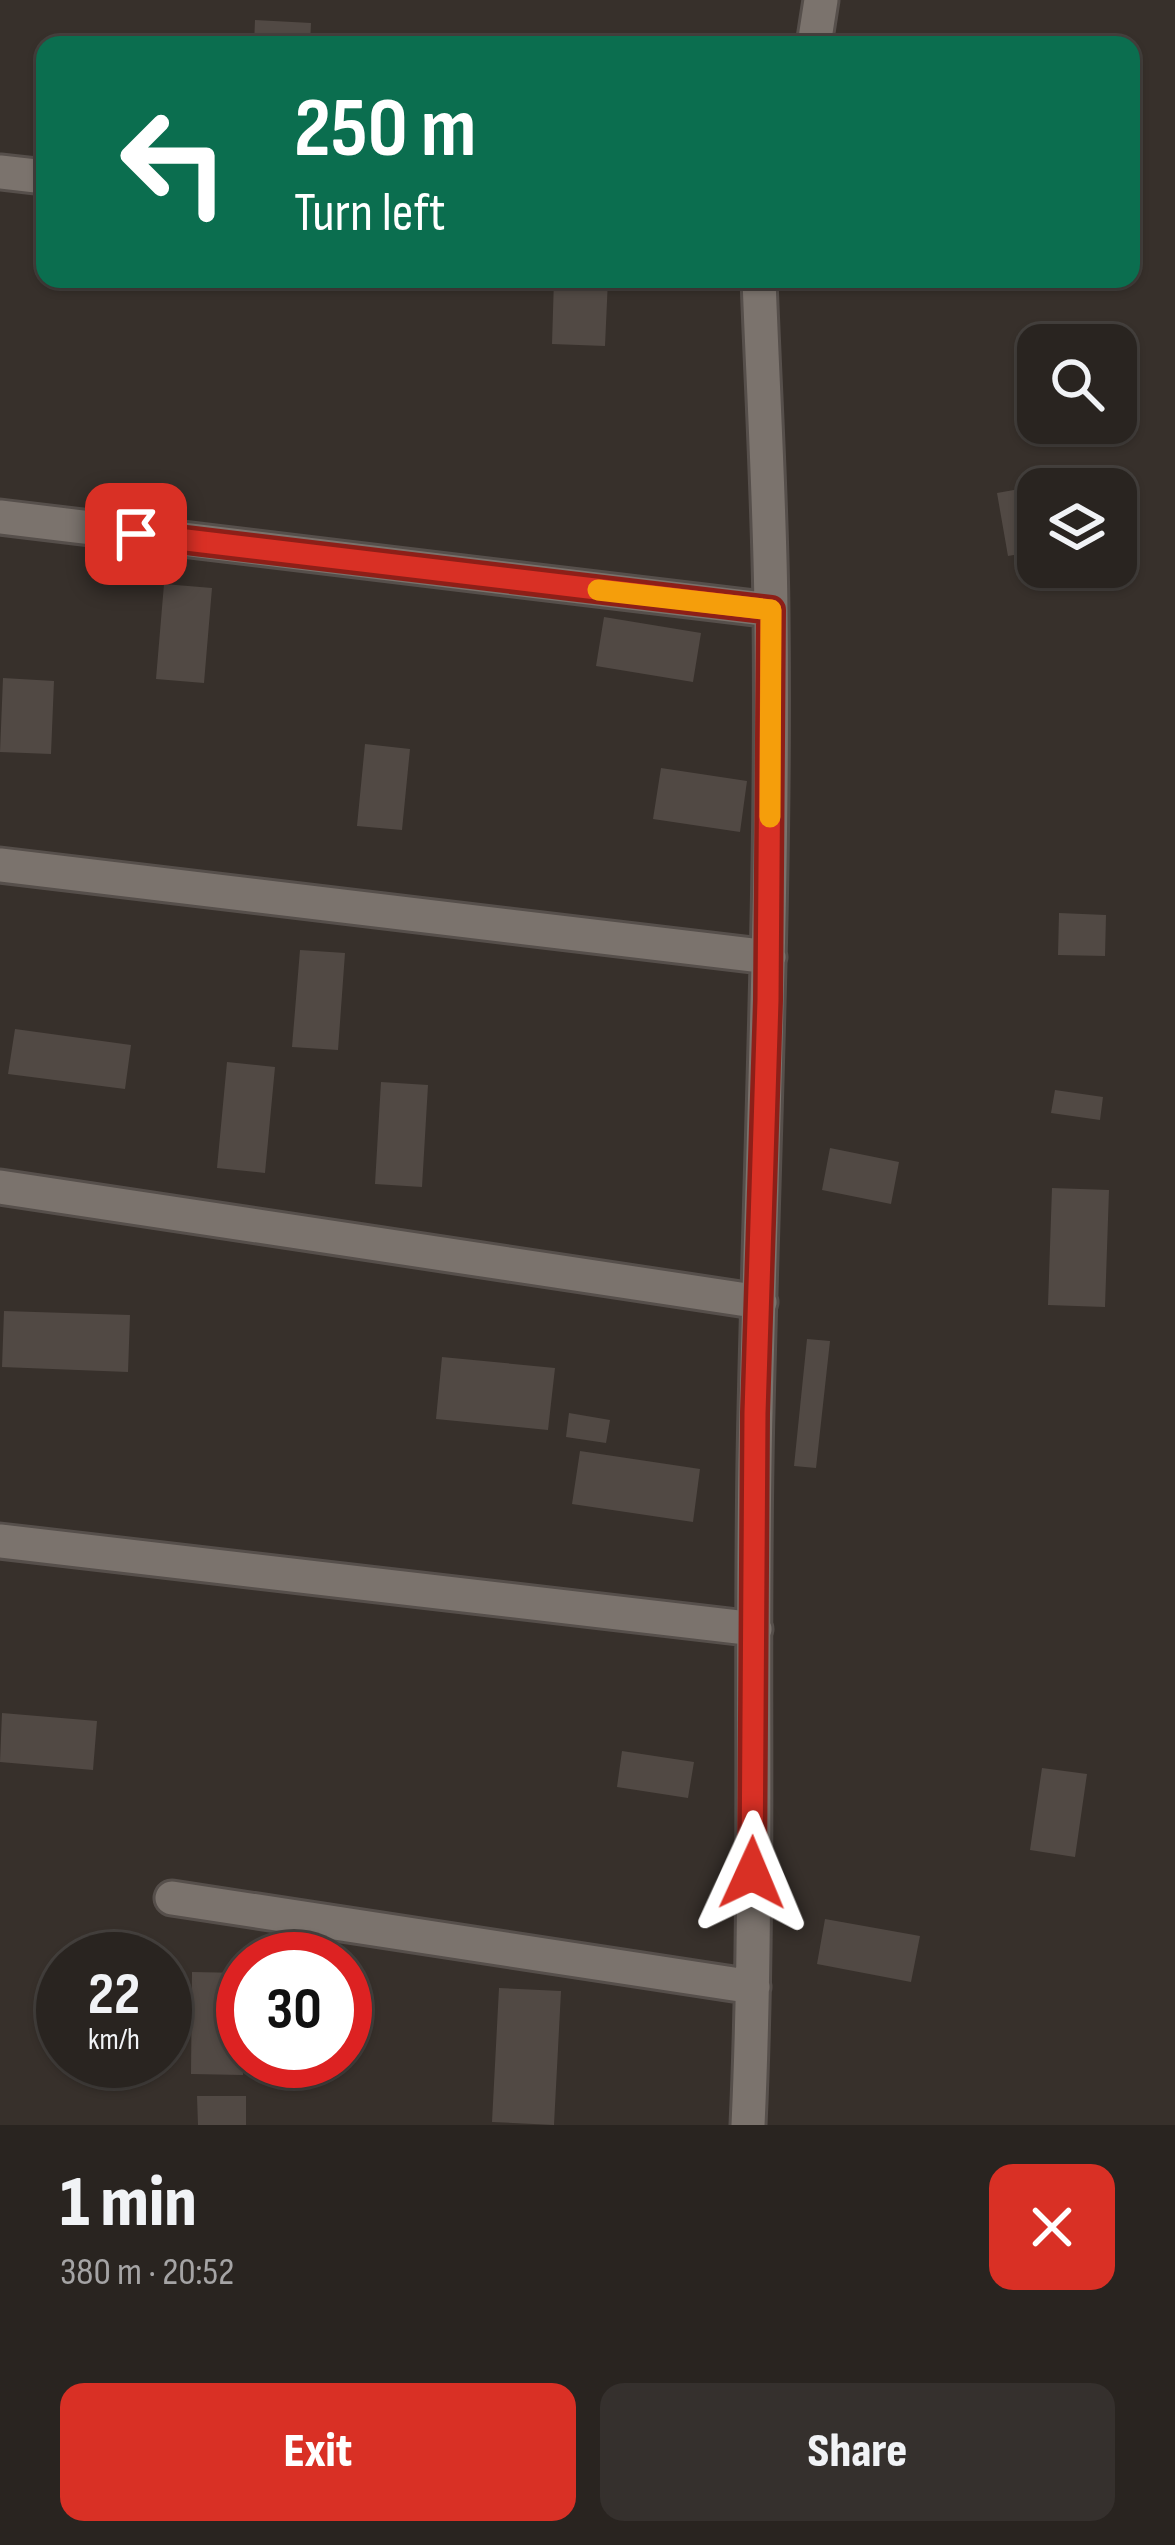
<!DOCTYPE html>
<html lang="en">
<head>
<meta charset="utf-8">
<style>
  body { margin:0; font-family:"Sofia Sans Condensed",sans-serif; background:#35302d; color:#f1f3f6; height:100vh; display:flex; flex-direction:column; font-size:45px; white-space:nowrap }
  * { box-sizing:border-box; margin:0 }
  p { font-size:39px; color:#a5a4a5 }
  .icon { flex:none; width:66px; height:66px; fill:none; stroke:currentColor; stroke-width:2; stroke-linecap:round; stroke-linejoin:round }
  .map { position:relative; height:2125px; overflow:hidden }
  .details { display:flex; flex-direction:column; background:#292420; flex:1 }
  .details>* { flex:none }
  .top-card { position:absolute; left:36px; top:36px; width:1104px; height:252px; border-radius:24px; box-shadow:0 3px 9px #0004,0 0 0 3px #45413e; background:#0b6e4f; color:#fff; overflow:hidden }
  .tools { position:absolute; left:1017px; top:324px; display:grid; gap:24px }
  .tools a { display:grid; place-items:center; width:120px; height:120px; border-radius:24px; background:#292420; box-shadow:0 3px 9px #0004,0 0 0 3px #45413e; font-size:60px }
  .speed { position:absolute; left:36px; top:1932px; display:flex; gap:24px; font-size:60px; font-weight:700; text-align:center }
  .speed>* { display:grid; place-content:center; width:156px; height:156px; border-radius:50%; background:#292420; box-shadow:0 3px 9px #0004,0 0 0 3px #45413e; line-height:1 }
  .speed small { font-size:30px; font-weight:400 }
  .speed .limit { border:18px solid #d22; background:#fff; color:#111 }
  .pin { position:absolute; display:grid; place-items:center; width:102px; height:102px; color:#fff; margin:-51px; border-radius:24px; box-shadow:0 6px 18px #0006 }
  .me { position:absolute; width:132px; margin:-66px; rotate:1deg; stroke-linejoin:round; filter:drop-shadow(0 0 9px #0008) }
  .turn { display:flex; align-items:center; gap:42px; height:252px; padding:0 60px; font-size:54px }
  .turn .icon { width:156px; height:156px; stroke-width:2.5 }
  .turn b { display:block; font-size:84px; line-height:102px }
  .round { display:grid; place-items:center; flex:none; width:126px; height:126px; border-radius:24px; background:#35302d }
  .headline { display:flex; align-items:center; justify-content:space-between; height:204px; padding:0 60px }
  h1 { font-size:72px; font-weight:800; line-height:90px }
  .button { display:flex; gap:24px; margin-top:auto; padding:24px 60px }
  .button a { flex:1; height:138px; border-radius:24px; background:#d93025; color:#fff; font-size:48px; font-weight:800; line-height:138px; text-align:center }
  .button a+a { background:#35302d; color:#f1f3f6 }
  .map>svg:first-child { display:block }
  .building { fill:#514944 }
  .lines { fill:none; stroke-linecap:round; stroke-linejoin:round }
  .minor-casing { stroke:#564f4b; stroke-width:39 }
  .minor { stroke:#7b736d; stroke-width:33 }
  .route-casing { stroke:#8d1f18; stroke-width:30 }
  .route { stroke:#d93025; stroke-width:21 }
  .slow { stroke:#f59e0b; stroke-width:21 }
</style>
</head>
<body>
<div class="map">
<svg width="1175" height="2125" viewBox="0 0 1175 2125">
  <rect width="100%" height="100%" fill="#37302b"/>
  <!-- building -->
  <path class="building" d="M 255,20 L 311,23 L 310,45 L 254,45 Z
    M 554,279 L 608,279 L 605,346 L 552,344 Z
    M 1019,489 L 1031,552 L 1008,556 L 997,493 Z
    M 164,584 L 212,588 L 204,683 L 156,679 Z
    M 604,617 L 701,633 L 693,682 L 596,666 Z
    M 3,678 L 54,681 L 51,754 L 0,752 Z
    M 365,744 L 410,749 L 402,830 L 357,826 Z
    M 661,768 L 747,781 L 740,832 L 653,819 Z
    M 1059,913 L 1106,915 L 1105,956 L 1058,955 Z
    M 300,950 L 345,953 L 338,1050 L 292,1047 Z
    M 15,1029 L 131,1045 L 125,1089 L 8,1074 Z
    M 227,1062 L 275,1067 L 265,1173 L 217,1168 Z
    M 381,1082 L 428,1085 L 422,1187 L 375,1184 Z
    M 1055,1090 L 1103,1097 L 1100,1120 L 1051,1113 Z
    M 830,1148 L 899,1162 L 891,1204 L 822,1190 Z
    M 1052,1188 L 1109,1190 L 1105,1307 L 1048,1305 Z
    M 4,1311 L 130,1315 L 128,1372 L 2,1367 Z
    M 807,1339 L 830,1341 L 816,1468 L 794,1466 Z
    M 442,1357 L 555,1368 L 548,1430 L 436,1419 Z
    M 569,1413 L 610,1420 L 606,1443 L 566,1437 Z
    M 580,1451 L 700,1469 L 693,1522 L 572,1504 Z
    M 2,1713 L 97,1721 L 93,1770 L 0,1762 Z
    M 622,1751 L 694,1762 L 688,1798 L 617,1787 Z
    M 1042,1768 L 1087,1774 L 1075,1857 L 1030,1850 Z
    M 825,1919 L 920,1936 L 911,1982 L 817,1964 Z
    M 192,1972 L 243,1973 L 243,2075 L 191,2074 Z
    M 499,1988 L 561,1991 L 554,2125 L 492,2122 Z
    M 282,2061 L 334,2061 L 334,2079 L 281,2076 Z
    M 197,2096 L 246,2096 L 246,2125 L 198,2125 Z"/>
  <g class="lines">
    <!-- minor casing -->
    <g class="minor-casing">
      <path id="minor" d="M 814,45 L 821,0
        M 0,172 L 45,177
        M 0,517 L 771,610
        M 0,865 L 769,957
        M 0,1187 L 760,1302
        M 0,1541 L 755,1629
        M 172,1898 L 753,1987
        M 748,2125 C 759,1887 750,1649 756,1411 C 762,1145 774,879 771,613 C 770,502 763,390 759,279"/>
    </g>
    <!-- minor -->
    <use href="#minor" class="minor"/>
  </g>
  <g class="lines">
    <!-- route casing -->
    <g class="route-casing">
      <path id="route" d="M 136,534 L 771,610 L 768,1000 L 755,1413 L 752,1873"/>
    </g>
    <!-- route -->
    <use href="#route" class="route"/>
    <!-- slow -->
    <path class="slow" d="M 598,590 L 771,610 L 770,817"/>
  </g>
</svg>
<div class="tools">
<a><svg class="icon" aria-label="search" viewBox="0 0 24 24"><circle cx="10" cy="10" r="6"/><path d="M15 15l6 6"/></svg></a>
<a><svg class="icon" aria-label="layers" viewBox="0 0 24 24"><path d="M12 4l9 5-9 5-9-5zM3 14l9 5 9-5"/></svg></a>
</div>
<div class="speed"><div>22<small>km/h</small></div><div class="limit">30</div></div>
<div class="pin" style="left:136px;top:534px;background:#d93025"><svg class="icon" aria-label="arrive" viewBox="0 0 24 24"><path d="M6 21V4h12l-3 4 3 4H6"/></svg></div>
<svg class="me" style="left:752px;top:1873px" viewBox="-20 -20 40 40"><path d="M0-17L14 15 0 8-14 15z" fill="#d93025" stroke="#fff" stroke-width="4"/></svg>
<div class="top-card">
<div class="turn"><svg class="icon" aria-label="left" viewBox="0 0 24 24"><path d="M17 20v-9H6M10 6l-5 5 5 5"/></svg><div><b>250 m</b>Turn left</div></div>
</div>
</div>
<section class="details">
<div class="headline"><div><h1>1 min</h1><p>380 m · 20:52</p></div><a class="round" style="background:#d93025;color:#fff"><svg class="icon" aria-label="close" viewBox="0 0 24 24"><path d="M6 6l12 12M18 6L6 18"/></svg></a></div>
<div class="button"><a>Exit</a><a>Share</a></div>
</section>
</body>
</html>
